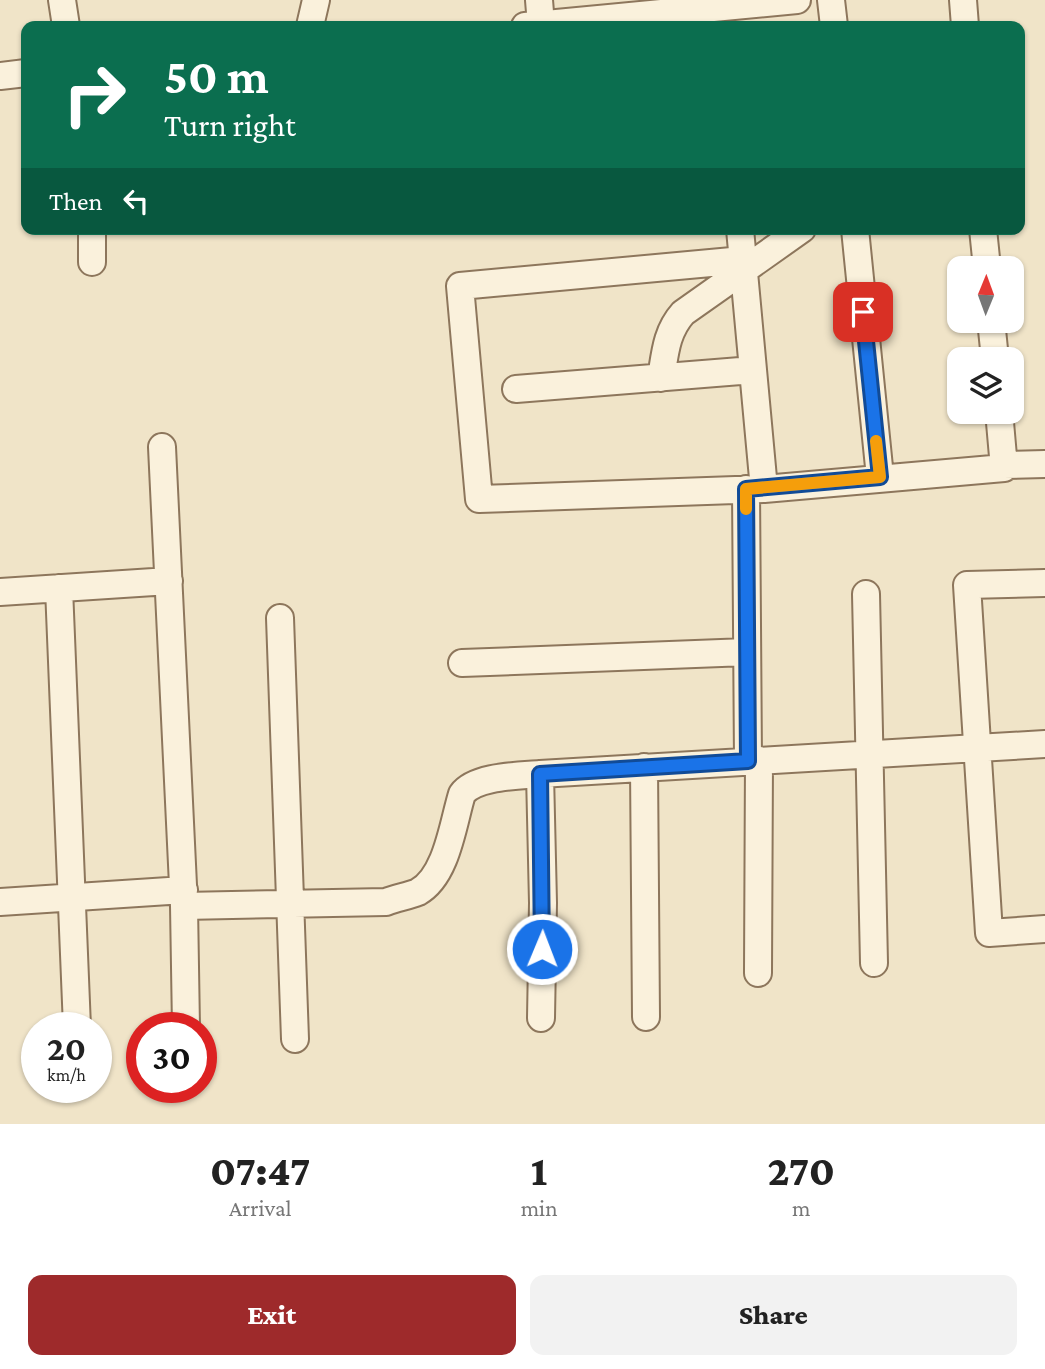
<!DOCTYPE html>
<html lang="en">
<head>
<meta charset="utf-8">
<style>
  body { margin:0; font-family:"Crimson Pro",serif; background:#f2f2f2; color:#222; height:100vh; display:flex; flex-direction:column; font-size:26px; white-space:nowrap }
  * { box-sizing:border-box; margin:0 }
  p { font-size:23px; color:#767676 }
  .icon { flex:none; width:38px; height:38px; fill:none; stroke:currentColor; stroke-width:2; stroke-linecap:round; stroke-linejoin:round }
  .map { position:relative; height:1124px; overflow:hidden }
  .details { display:flex; flex-direction:column; background:#fff; flex:1 }
  .details>* { flex:none }
  .guide { position:absolute; left:21px; top:21px; width:1004px; height:214px; border-radius:14px; box-shadow:0 2px 5px #0004; background:#0b6e4f; color:#fff; overflow:hidden }
  .needle { width:46px; rotate:1deg }
  .tools { position:absolute; left:947px; top:256px; display:grid; gap:14px }
  .tools a { display:grid; place-items:center; width:77px; height:77px; border-radius:14px; background:#fff; box-shadow:0 2px 5px #0004; font-size:35px }
  .speed { position:absolute; left:21px; top:1012px; display:flex; gap:14px; font-size:35px; font-weight:700; text-align:center }
  .speed>* { display:grid; place-content:center; width:91px; height:91px; border-radius:50%; background:#fff; box-shadow:0 2px 5px #0004; line-height:1 }
  .speed small { font-size:18px; font-weight:400 }
  .speed .limit { border:10px solid #d22; background:#fff; color:#111 }
  .pin { position:absolute; display:grid; place-items:center; width:60px; height:60px; color:#fff; margin:-30px; border-radius:14px; box-shadow:0 4px 10px #0006 }
  .me { position:absolute; width:77px; margin:-38px; rotate:1deg; stroke-linejoin:round; filter:drop-shadow(0 0 5px #0008) }
  .turn { display:flex; align-items:center; gap:24px; height:147px; padding:0 28px; font-size:32px }
  .turn .icon { width:91px; height:91px; stroke-width:2.5 }
  .turn b { display:block; font-size:49px; line-height:60px }
  .then { display:flex; align-items:center; height:66px; padding:0 28px; background:#0003; gap:14px; font-size:26px }
  .eta { display:flex; justify-content:space-evenly; align-items:center; height:119px; text-align:center }
  .eta b { font-size:42px; font-weight:800; line-height:49px }
  .primary-button { display:flex; gap:14px; margin-top:auto; padding:14px 28px }
  .primary-button a { flex:1; height:80px; border-radius:14px; background:#9e2a2b; color:#fff; font-size:28px; font-weight:800; line-height:80px; text-align:center }
  .primary-button a+a { background:#f2f2f2; color:#222 }
  .map>svg:first-child { display:block }
  .lines { fill:none; stroke-linecap:round; stroke-linejoin:round }
  .minor-casing { stroke:#8d765c; stroke-width:30 }
  .minor { stroke:#faf1dc; stroke-width:26 }
  .route-casing { stroke:#114b97; stroke-width:18 }
  .route { stroke:#1a73e8; stroke-width:12 }
  .slow { stroke:#f59e0b; stroke-width:12 }
</style>
</head>
<body>
<div class="map">
<svg width="1045" height="1124" viewBox="0 0 1045 1124">
  <rect width="100%" height="100%" fill="#f0e4c8"/>
  <g class="lines">
    <!-- minor casing -->
    <g class="minor-casing">
      <path id="minor" d="M 62,0 L 66,26
        M 539,0 L 541,25
        M 831,0 L 834,26
        M 963,0 L 965,26
        M 310,26 L 316,0
        M 525,26 L 797,0
        M 0,76 L 26,73
        M 92,229 L 92,262
        M 740,229 L 764,489
        M 855,229 L 880,477
        M 983,229 L 987,268
        M 743,260 L 460,286 L 479,499 L 764,489 L 1004,468 L 999,411
        M 991,320 L 995,359
        M 661,378 C 665,354 666,332 683,313 L 802,229
        M 516,389 L 753,370
        M 162,447 L 184,906 L 186,1027
        M 1004,465 L 1045,464
        M 746,489 L 748,761
        M 1045,583 L 967,585 L 989,933 L 1045,929
        M 59,588 L 77,1027
        M 0,592 L 169,581
        M 866,594 L 874,963
        M 280,618 L 295,1039
        M 462,663 L 747,652
        M 644,767 L 646,1017
        M 0,902 L 184,890
        M 184,906 L 386,902 C 396,898 408,896 418,892 C 447,876 453,823 462,794 C 475,776 518,776 540,774
        M 758,973 L 759,760
        M 541,1018 L 543,903 L 540,774 L 1045,744"/>
    </g>
    <!-- minor -->
    <use href="#minor" class="minor"/>
  </g>
  <g class="lines">
    <!-- route casing -->
    <g class="route-casing">
      <path id="route" d="M 542,949 L 540,774 L 748,761 L 746,489 L 880,477 L 863,312"/>
    </g>
    <!-- route -->
    <use href="#route" class="route"/>
    <!-- slow -->
    <path class="slow" d="M 746,509 L 746,489 L 880,477 L 876,441"/>
  </g>
</svg>
<div class="tools">
<a><svg class="needle" viewBox="-14 -14 28 28"><path d="M0-13l5 13h-10z" fill="#e53935"/><path d="M0 13l5-13h-10z" fill="#767676"/></svg></a>
<a><svg class="icon" aria-label="layers" viewBox="0 0 24 24"><path d="M12 4l9 5-9 5-9-5zM3 14l9 5 9-5"/></svg></a>
</div>
<div class="speed"><div>20<small>km/h</small></div><div class="limit">30</div></div>
<div class="pin" style="left:863px;top:312px;background:#d93025"><svg class="icon" aria-label="arrive" viewBox="0 0 24 24"><path d="M6 21V4h12l-3 4 3 4H6"/></svg></div>
<svg class="me" style="left:542px;top:949px" viewBox="-20 -20 40 40"><circle r="17" fill="#1a73e8" stroke="#fff" stroke-width="3"/><path d="M0-11L8 9 0 5-8 9z" fill="#fff"/></svg>
<div class="guide">
<div class="turn"><svg class="icon" aria-label="right" viewBox="0 0 24 24"><path d="M7 20v-9h11M14 6l5 5-5 5"/></svg><div><b>50 m</b>Turn right</div></div>
<div class="then">Then<svg class="icon" aria-label="left" viewBox="0 0 24 24"><path d="M17 20v-9H6M10 6l-5 5 5 5"/></svg></div>
</div>
</div>
<section class="details">
<div class="eta">
<div><b>07:47</b><p>Arrival</p></div>
<div><b>1</b><p>min</p></div>
<div><b>270</b><p>m</p></div>
</div>
<div class="primary-button"><a>Exit</a><a>Share</a></div>
</section>
</body>
</html>
